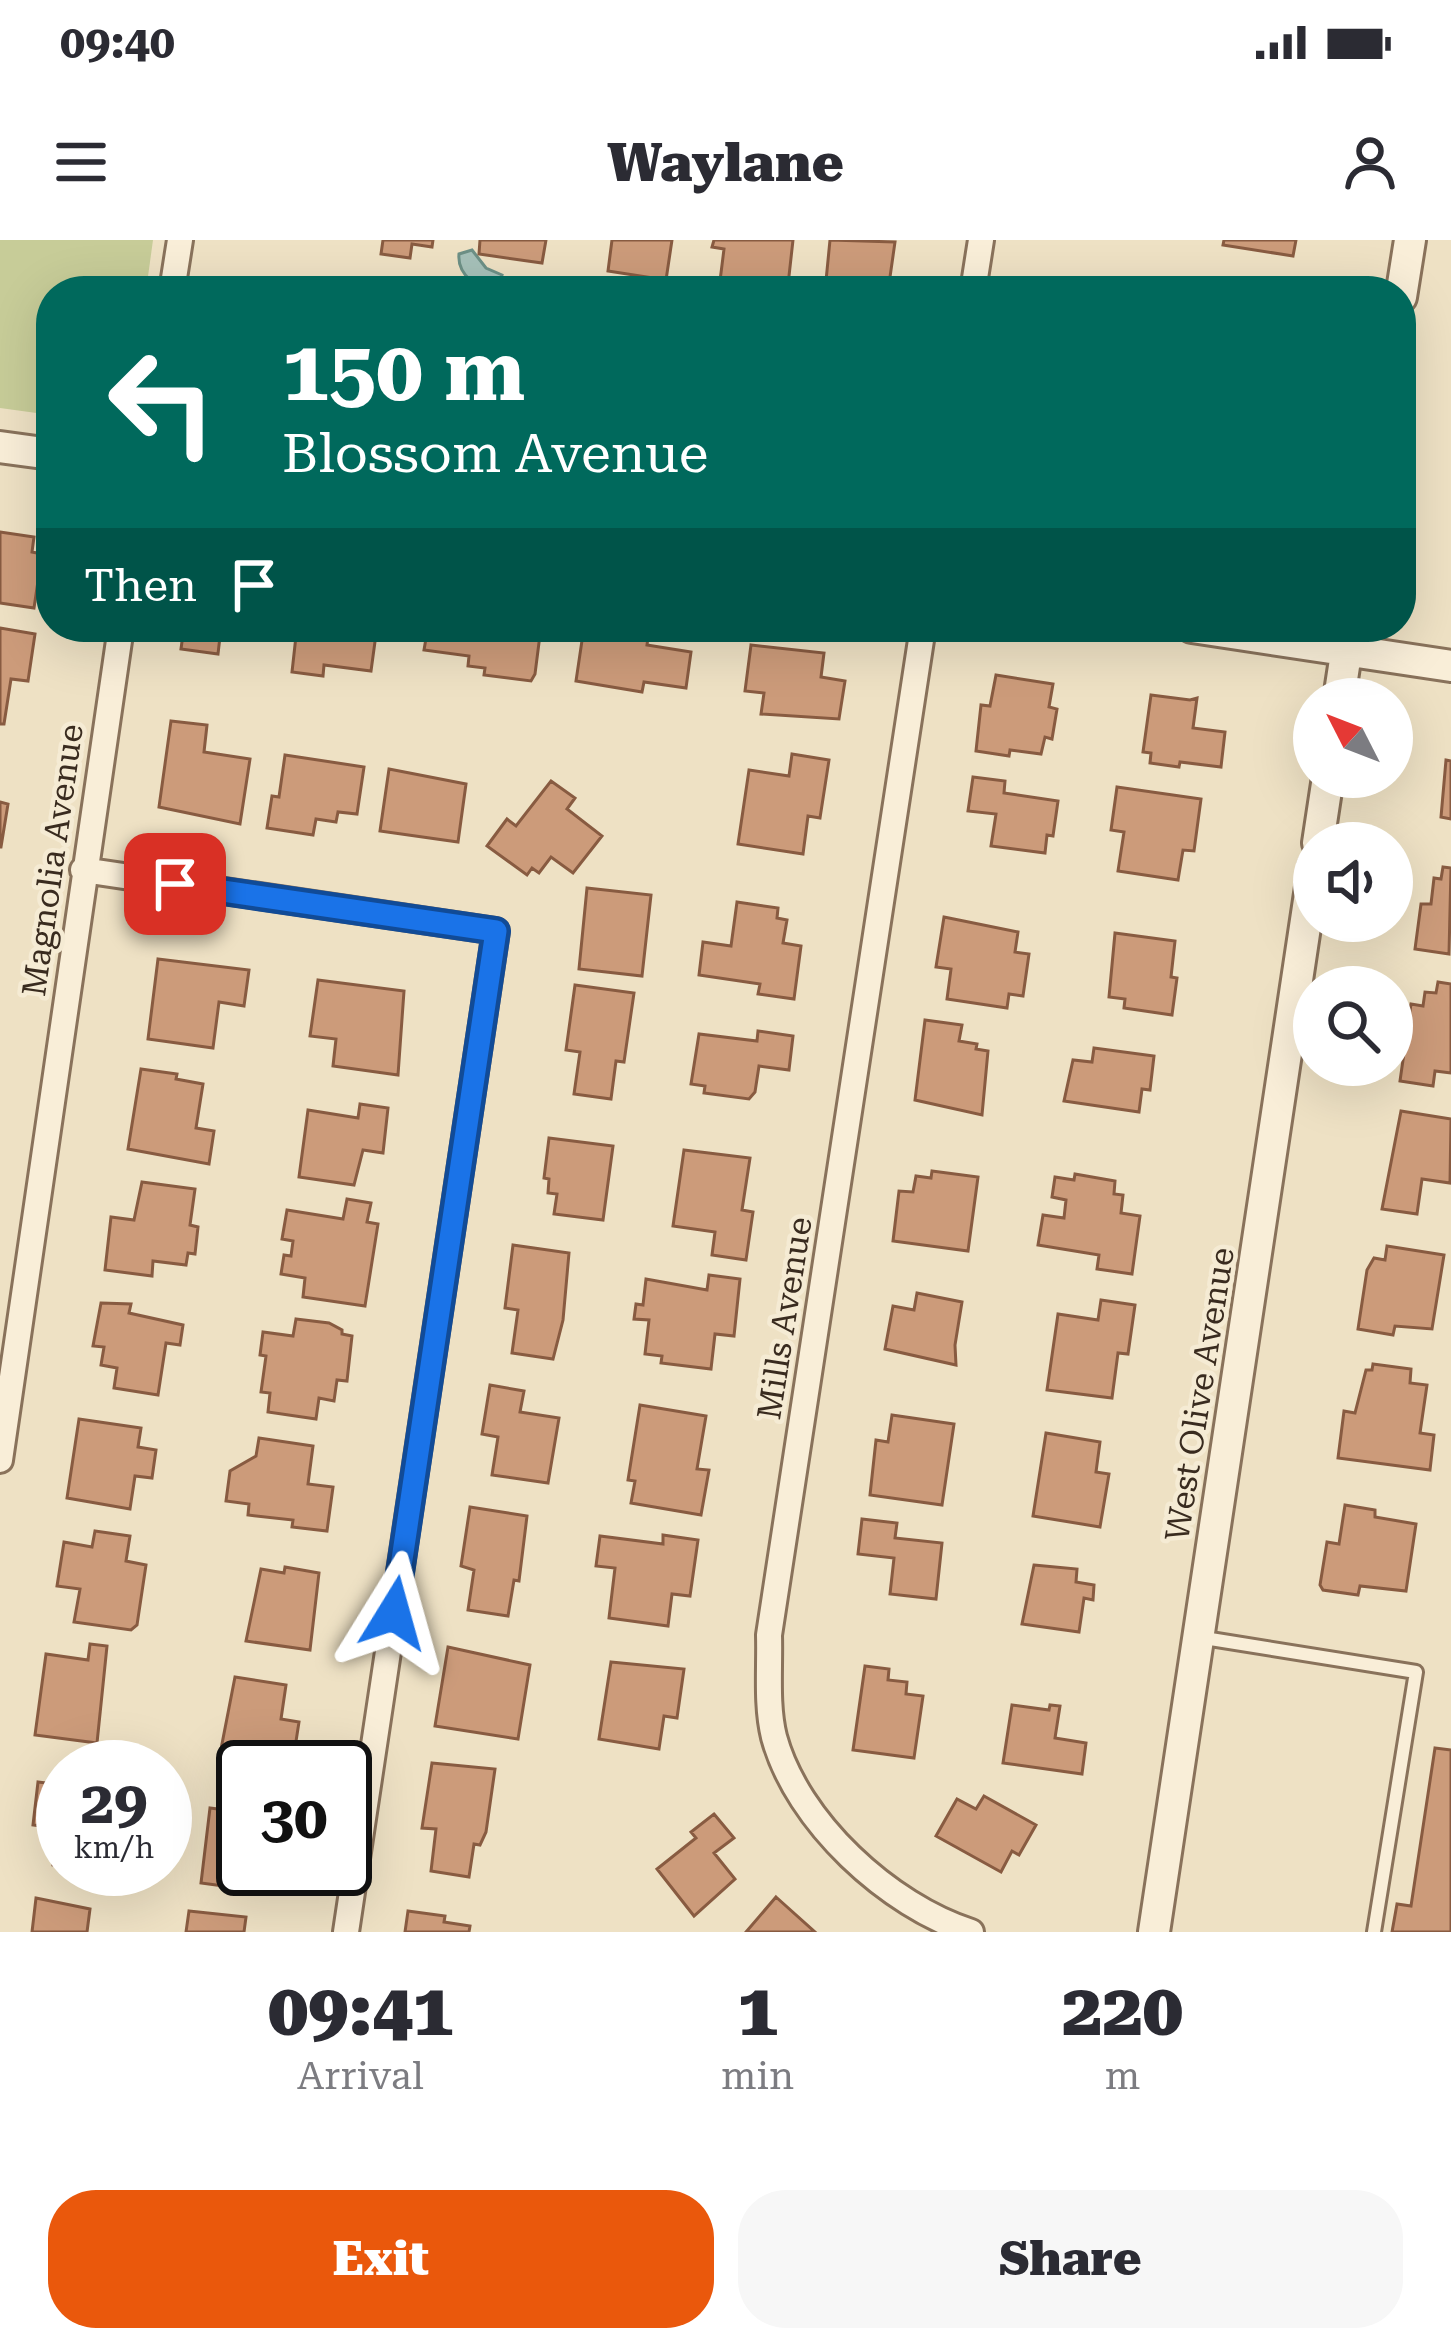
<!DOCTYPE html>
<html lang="en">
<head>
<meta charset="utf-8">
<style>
  body { margin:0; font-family:"Roboto Serif",serif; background:#f7f7f7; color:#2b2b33; height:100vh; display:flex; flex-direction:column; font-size:45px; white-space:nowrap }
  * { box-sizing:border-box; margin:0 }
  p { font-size:39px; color:#7c7c81 }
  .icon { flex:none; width:66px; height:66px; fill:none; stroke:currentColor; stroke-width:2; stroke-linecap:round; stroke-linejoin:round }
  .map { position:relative; height:1692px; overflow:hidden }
  .panel { display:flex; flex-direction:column; background:#fff; flex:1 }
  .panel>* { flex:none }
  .hud { position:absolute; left:36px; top:36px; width:1380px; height:366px; border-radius:48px; box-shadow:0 12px 48px #0002; background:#00695c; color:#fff; overflow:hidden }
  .needle { width:78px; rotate:312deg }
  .buttons { position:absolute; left:1293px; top:438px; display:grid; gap:24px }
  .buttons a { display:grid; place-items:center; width:120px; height:120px; border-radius:50%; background:#fff; box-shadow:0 12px 48px #0002; font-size:60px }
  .speed { position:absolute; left:36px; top:1500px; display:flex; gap:24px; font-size:60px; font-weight:700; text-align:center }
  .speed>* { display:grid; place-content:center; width:156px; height:156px; border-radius:50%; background:#fff; box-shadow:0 12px 48px #0002; line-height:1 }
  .speed small { font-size:30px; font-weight:400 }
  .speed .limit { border:6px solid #111; border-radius:18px; background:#fff; color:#111 }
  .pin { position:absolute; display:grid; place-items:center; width:102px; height:102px; color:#fff; margin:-51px; border-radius:24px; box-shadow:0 6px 18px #0006 }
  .me { position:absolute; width:132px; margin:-66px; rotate:8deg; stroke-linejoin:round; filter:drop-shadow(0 0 9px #0008) }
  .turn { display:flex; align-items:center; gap:42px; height:252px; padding:0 48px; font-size:54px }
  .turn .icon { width:156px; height:156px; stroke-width:2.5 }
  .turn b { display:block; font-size:84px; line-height:102px }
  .then { display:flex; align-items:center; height:114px; padding:0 48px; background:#0003; gap:24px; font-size:45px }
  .eta { display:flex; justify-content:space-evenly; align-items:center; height:204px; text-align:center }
  .eta b { font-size:72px; font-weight:800; line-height:84px }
  .button { display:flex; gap:24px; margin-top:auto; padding:24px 48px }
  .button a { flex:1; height:138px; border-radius:48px; background:#ea580c; color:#fff; font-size:48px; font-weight:800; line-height:138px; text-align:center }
  .button a+a { background:#f7f7f7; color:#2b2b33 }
  .status { display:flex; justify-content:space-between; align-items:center; height:84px; padding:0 60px; background:#fff; direction:ltr }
  .status svg { height:33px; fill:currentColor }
  header { display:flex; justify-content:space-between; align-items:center; height:156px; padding:0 48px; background:#fff; font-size:54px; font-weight:800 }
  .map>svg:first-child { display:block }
  .green { fill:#c7cc98 }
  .water { fill:#a6c1b9; stroke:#6d9086; stroke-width:3 }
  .building { fill:#cc9b7a; stroke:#885b41; stroke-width:3 }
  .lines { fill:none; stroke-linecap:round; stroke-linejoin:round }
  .service-casing { stroke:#89725b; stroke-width:18 }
  .minor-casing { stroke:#89725b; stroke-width:30 }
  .tertiary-casing { stroke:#89725b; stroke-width:36 }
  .service { stroke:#f9eed8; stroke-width:12 }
  .minor { stroke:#f9eed8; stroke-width:24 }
  .tertiary { stroke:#f9eed8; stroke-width:30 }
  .route-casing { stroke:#114b97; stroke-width:30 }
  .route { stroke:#1a73e8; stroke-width:21 }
  .labels { text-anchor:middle; stroke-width:9; stroke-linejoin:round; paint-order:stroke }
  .street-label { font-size:33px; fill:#392b1f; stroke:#f5ebd4 }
</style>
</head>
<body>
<div class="status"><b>09:40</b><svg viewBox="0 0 49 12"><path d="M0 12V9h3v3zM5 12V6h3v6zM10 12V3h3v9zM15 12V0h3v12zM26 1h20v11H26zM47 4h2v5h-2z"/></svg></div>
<header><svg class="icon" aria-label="menu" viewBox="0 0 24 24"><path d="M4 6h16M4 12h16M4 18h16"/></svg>Waylane<svg class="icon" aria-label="person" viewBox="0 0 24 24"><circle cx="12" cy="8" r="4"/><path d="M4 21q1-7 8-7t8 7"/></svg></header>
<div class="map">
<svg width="1451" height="1692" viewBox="0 0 1451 1692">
  <rect width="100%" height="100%" fill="#eee1c4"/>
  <!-- green -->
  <path class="green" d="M 0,0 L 153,0 L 146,51 L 51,51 L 51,175 L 0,168 Z"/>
  <!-- water -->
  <path class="water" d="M 472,10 L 486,28 L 502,35 L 497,51 C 478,51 457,34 459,14 Z"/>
  <!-- building -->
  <path class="building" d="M 383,0 L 433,0 L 432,7 L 412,4 L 410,18 L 381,14 Z
    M 480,0 L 546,0 L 542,23 L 479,14 Z
    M 612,0 L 672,0 L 666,40 L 608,31 Z
    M 714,0 L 793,0 L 788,45 L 782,44 L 781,51 L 748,51 L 749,44 L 720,41 L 724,9 L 712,7 Z
    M 830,0 L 895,2 L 888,51 L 825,51 Z
    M 1224,0 L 1296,0 L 1293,16 L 1223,5 Z
    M 1204,44 L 1258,51 L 1202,51 Z
    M 0,292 L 34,297 L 32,312 L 42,314 L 34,368 L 0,363 Z
    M 184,387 L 269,387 L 268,395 L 221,388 L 218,414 L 181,409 Z
    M 297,387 L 377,387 L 371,431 L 324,425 L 323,436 L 292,432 Z
    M 428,387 L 541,387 L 535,434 L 531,441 L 484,435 L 485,428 L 468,426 L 469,416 L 424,410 Z
    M 584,387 L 649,390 L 647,405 L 691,412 L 686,448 L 644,442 L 642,452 L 576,441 Z
    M 0,388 L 35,394 L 28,441 L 11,439 L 4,484 L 0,484 Z
    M 751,405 L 824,413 L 821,437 L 845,441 L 839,479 L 761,474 L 764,453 L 745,451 Z
    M 996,435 L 1053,444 L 1049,467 L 1057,469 L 1052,499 L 1045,497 L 1041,514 L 1010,510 L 1009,516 L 976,511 L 981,465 L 990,466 Z
    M 1151,455 L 1190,460 L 1197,458 L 1193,488 L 1225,492 L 1221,527 L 1180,522 L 1179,527 L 1150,523 L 1151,513 L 1143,512 Z
    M 171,481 L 207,485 L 204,512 L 250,519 L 240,584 L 159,567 Z
    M 792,514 L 829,520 L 820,578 L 808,576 L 803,614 L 738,604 L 749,530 L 789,536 Z
    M 285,515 L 364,527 L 357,574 L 338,572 L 336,582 L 316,579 L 313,595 L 267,588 L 272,556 L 279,557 Z
    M 1446,520 L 1451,521 L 1451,579 L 1441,577 Z
    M 389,529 L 466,544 L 458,602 L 380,591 Z
    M 973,537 L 1005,541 L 1004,553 L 1058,561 L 1053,596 L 1047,595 L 1045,613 L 991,606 L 996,574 L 968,571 Z
    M 551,541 L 575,558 L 567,569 L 602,596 L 573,633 L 551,617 L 539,633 L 532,628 L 527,635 L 487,606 L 507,579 L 516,586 Z
    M 1117,547 L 1201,559 L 1194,611 L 1183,610 L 1178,640 L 1118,631 L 1124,592 L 1111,590 Z
    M 0,562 L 8,564 L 1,607 L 0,607 Z
    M 1443,627 L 1451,628 L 1449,714 L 1415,709 L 1421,664 L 1431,664 L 1434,638 L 1441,639 Z
    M 587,648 L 651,655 L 642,736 L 579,729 Z
    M 737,662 L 778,668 L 777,678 L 787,680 L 783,703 L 801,706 L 794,759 L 758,754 L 760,744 L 699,735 L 703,702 L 731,706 Z
    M 944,677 L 1018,692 L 1015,712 L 1029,714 L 1023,756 L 1009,754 L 1007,768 L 947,759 L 951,729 L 936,727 Z
    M 1115,693 L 1175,701 L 1171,737 L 1177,738 L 1172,775 L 1124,768 L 1125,759 L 1109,757 Z
    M 158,719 L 249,730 L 244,766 L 219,762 L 213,808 L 148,799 Z
    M 318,740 L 404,751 L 398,835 L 333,826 L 336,799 L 310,796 Z
    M 1438,742 L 1451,744 L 1451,833 L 1435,831 L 1433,846 L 1400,841 L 1411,764 L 1423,766 L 1425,752 L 1436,753 Z
    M 575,745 L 634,753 L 624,822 L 616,821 L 611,859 L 574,854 L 580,812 L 566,810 Z
    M 925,780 L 962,785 L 959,801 L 977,804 L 976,809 L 988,811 L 982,875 L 915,860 Z
    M 758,791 L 793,796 L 789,830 L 759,826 L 755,852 L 749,859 L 704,853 L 705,846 L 691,844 L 699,794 L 757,801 Z
    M 1094,808 L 1154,816 L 1150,850 L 1142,849 L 1139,872 L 1064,861 L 1073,820 L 1092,822 Z
    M 141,829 L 177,834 L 176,839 L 203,844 L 196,888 L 214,891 L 209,924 L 128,909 Z
    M 360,864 L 388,868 L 383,913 L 363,910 L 354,945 L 299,937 L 308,870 L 358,878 Z
    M 1401,871 L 1451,879 L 1450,943 L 1422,939 L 1417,974 L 1382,969 Z
    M 549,898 L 613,906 L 603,980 L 554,974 L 557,954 L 548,953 L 549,939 L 544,938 Z
    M 684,910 L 750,918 L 742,970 L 753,972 L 746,1020 L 712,1015 L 715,992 L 673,986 Z
    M 932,931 L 978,937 L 968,1011 L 893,1001 L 899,951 L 913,952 L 916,936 L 931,938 Z
    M 1075,934 L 1115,941 L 1114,954 L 1123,955 L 1121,973 L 1140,976 L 1132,1034 L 1097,1029 L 1099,1015 L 1038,1005 L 1043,975 L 1064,978 L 1066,960 L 1052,957 L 1055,937 L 1074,940 Z
    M 142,942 L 195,949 L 190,985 L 198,987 L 195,1014 L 188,1013 L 186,1025 L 153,1021 L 152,1036 L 105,1030 L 111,977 L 134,980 Z
    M 347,959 L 371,963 L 367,982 L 378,984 L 365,1066 L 303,1057 L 305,1038 L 281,1034 L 284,1015 L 291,1016 L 293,1001 L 282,999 L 287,970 L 343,979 Z
    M 513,1005 L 569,1013 L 563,1080 L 553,1119 L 512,1113 L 518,1070 L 505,1068 Z
    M 1387,1006 L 1444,1015 L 1432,1089 L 1395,1086 L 1393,1095 L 1358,1089 L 1367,1030 L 1374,1018 L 1385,1020 Z
    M 709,1035 L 740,1039 L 734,1096 L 715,1094 L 711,1129 L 661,1123 L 662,1116 L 645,1114 L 649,1080 L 634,1079 L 636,1064 L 643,1065 L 646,1039 L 707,1050 Z
    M 917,1053 L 962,1062 L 955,1105 L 956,1125 L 885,1109 L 893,1066 L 914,1070 Z
    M 1101,1060 L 1135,1065 L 1128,1114 L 1118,1113 L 1112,1158 L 1047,1150 L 1058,1074 L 1098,1080 Z
    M 101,1063 L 131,1064 L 129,1073 L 183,1085 L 180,1105 L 166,1103 L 158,1155 L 114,1148 L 117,1128 L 101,1125 L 104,1107 L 93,1106 Z
    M 296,1079 L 329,1083 L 342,1090 L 342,1094 L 352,1096 L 347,1141 L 337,1140 L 334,1161 L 319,1158 L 316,1179 L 268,1172 L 270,1153 L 261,1152 L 266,1116 L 260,1115 L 263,1092 L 293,1096 Z
    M 1373,1124 L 1411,1129 L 1410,1143 L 1427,1145 L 1420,1193 L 1434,1195 L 1430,1230 L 1338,1218 L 1344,1171 L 1355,1173 L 1366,1130 L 1372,1130 Z
    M 490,1145 L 524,1151 L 520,1172 L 559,1178 L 548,1243 L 492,1235 L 498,1197 L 482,1194 Z
    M 640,1165 L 706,1176 L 697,1229 L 709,1230 L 701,1275 L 631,1263 L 635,1241 L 628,1240 Z
    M 892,1175 L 954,1184 L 942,1265 L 870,1255 L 876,1200 L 888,1202 Z
    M 79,1179 L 141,1188 L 138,1207 L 156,1210 L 152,1238 L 135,1236 L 130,1269 L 67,1258 Z
    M 1046,1193 L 1100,1202 L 1096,1232 L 1109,1234 L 1100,1287 L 1033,1276 Z
    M 259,1198 L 313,1206 L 308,1244 L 333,1247 L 327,1291 L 292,1287 L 293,1280 L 248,1275 L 249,1264 L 226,1261 L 230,1231 L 256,1216 Z
    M 1345,1265 L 1375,1270 L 1375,1277 L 1416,1284 L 1406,1351 L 1360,1346 L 1358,1355 L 1323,1350 L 1320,1345 L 1327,1302 L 1339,1304 Z
    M 470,1267 L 527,1276 L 519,1341 L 514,1340 L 508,1376 L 468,1370 L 474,1330 L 461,1326 Z
    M 862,1279 L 897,1283 L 895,1298 L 942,1303 L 936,1359 L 890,1354 L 894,1318 L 858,1314 Z
    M 95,1291 L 130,1296 L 126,1321 L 146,1325 L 137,1385 L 131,1390 L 74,1382 L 80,1349 L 57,1346 L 64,1302 L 92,1307 Z
    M 663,1295 L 698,1300 L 690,1356 L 672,1354 L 668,1386 L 609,1378 L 615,1328 L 596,1326 L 600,1296 L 663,1304 Z
    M 1034,1325 L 1077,1329 L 1076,1342 L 1094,1345 L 1093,1360 L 1084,1358 L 1079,1392 L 1022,1384 Z
    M 285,1327 L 319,1333 L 310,1410 L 246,1401 L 261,1329 L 284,1333 Z
    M 90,1404 L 107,1406 L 97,1503 L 35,1495 L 46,1414 L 88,1420 Z
    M 448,1407 L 530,1425 L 518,1499 L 435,1486 Z
    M 611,1422 L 684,1429 L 677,1478 L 664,1476 L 659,1509 L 599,1499 Z
    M 865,1426 L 889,1429 L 888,1440 L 907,1442 L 906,1454 L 923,1456 L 914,1518 L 853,1510 Z
    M 235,1437 L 286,1445 L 281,1479 L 299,1482 L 292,1527 L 261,1526 L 263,1515 L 221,1509 Z
    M 1012,1465 L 1049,1470 L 1050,1465 L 1060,1466 L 1055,1498 L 1086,1503 L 1082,1534 L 1003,1523 Z
    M 1435,1508 L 1451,1510 L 1451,1692 L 1392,1692 L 1397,1664 L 1411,1666 Z
    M 432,1523 L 495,1529 L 486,1592 L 480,1605 L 474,1604 L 469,1637 L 431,1631 L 436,1589 L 422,1588 Z
    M 38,1542 L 63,1545 L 63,1626 L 53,1625 L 56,1588 L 33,1585 Z
    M 984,1556 L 1036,1585 L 1019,1615 L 1012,1611 L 1001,1632 L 936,1596 L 957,1559 L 976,1569 Z
    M 210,1568 L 243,1572 L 243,1629 L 249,1629 L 246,1649 L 201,1643 Z
    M 714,1574 L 734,1598 L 714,1613 L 735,1639 L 694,1676 L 657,1629 L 696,1598 L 691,1592 Z
    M 776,1657 L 815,1692 L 746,1692 Z
    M 36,1658 L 90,1669 L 87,1692 L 32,1692 Z
    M 189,1671 L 246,1677 L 244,1692 L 186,1692 Z
    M 408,1671 L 445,1676 L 444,1682 L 470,1686 L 469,1692 L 405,1692 Z"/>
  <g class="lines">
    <!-- service casing -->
    <g class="service-casing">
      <path id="service" d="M 1198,1397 L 1416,1432 L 1374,1692"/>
    </g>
    <!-- minor casing -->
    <g class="minor-casing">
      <path id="minor" d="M 172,51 L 180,0
        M 973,51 L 981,0
        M 923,387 L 769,1395 C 770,1427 766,1465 774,1497 C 797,1582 889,1666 971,1692
        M 83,630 L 496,691 L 346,1692
        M 0,1220 L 121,387"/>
    </g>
    <!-- tertiary casing -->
    <g class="tertiary-casing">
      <path id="tertiary" d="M 1401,57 L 1410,0
        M 0,207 L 51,214
        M 1192,387 L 1451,426
        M 1339,459 L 1350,387
        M 1318,603 L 1328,537
        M 1154,1692 L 1314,627"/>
    </g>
    <!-- service -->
    <use href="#service" class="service"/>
    <!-- minor -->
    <use href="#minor" class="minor"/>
    <!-- tertiary -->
    <use href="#tertiary" class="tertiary"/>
  </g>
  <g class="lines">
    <!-- route casing -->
    <g class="route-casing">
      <path id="route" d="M 175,644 L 496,691 L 394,1373"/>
    </g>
    <!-- route -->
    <use href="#route" class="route"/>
  </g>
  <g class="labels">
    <!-- street labels -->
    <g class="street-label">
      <text transform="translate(52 620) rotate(-82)" y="12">Magnolia Avenue</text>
      <text transform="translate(784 1078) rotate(-81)" y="12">Mills Avenue</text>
      <text transform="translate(1199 1154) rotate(-81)" y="12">West Olive Avenue</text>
    </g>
  </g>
</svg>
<div class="buttons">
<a><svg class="needle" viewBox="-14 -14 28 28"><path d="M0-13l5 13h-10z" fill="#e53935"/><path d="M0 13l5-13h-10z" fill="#7c7c81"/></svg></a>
<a><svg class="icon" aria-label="sound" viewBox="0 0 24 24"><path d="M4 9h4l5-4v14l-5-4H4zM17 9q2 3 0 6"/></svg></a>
<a><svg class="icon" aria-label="search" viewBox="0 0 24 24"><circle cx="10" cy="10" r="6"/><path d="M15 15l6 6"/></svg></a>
</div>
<div class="speed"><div>29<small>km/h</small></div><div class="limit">30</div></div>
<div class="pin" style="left:175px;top:644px;background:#d93025"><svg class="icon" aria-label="arrive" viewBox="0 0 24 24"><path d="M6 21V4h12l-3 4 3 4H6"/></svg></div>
<svg class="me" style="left:394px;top:1373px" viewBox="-20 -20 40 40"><path d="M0-17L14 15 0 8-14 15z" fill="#1a73e8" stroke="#fff" stroke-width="4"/></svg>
<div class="hud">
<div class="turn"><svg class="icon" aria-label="left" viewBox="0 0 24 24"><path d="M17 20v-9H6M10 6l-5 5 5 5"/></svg><div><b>150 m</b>Blossom Avenue</div></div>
<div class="then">Then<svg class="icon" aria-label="arrive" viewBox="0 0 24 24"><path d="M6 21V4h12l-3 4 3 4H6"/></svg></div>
</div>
</div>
<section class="panel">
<div class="eta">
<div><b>09:41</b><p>Arrival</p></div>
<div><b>1</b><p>min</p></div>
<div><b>220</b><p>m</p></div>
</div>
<div class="button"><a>Exit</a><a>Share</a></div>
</section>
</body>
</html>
